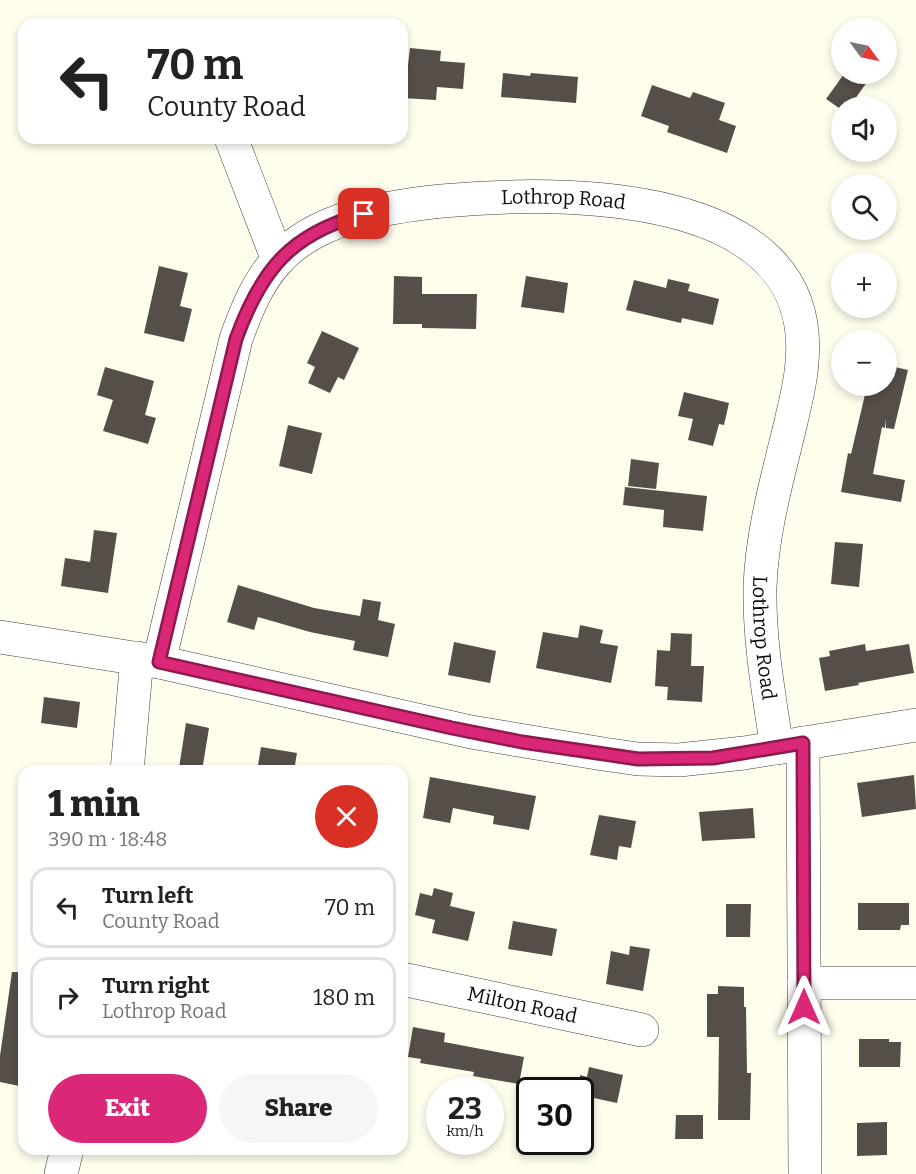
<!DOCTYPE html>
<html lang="en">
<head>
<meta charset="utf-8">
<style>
  body { margin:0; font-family:Bitter,serif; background:#f6f6f6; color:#222; height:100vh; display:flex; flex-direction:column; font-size:22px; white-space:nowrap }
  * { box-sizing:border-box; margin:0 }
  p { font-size:20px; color:#767676 }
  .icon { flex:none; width:33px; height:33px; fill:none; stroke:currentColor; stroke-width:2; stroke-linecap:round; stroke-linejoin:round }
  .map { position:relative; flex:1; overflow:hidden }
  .panel { position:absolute; left:18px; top:765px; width:390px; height:390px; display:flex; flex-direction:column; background:#fff; border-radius:18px; box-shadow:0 3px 9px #0003 }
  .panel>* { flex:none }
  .guide { position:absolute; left:18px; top:18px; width:390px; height:126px; border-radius:18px; box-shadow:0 3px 9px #0003; background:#fff; color:#222; overflow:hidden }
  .needle { width:39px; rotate:123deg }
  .fabs { position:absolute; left:831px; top:18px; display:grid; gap:12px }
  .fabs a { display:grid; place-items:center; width:66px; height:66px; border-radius:50%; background:#fff; box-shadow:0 3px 9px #0003; font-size:30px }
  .speed { position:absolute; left:426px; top:1077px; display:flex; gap:12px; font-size:30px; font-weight:700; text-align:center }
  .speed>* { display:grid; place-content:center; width:78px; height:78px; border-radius:50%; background:#fff; box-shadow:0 3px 9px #0003; line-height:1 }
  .speed small { font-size:15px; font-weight:400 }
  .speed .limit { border:3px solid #111; border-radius:9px; background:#fff; color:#111 }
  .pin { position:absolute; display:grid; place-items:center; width:51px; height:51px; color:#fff; margin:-26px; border-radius:12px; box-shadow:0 3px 9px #0006 }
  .me { position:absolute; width:66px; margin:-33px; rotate:0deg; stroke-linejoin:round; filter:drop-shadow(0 0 4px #0008) }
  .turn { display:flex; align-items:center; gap:21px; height:126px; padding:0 30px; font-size:27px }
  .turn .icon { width:78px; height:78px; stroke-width:2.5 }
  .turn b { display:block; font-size:42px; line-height:51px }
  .round { display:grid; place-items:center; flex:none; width:63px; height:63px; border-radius:32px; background:#f6f6f6 }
  .head { display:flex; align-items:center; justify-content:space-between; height:102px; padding:0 30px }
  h1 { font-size:36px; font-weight:800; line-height:45px }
  .action { display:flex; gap:12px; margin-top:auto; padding:12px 30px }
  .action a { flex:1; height:69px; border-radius:36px; background:#db2777; color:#fff; font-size:24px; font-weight:800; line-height:69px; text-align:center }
  .action a+a { background:#f6f6f6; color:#222 }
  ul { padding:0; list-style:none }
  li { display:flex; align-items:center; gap:18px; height:81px; margin:0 12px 9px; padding:0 18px; border:3px solid #e0e0e0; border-radius:18px }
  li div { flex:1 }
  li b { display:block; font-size:22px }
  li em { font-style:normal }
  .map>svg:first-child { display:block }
  .building { fill:#564e48 }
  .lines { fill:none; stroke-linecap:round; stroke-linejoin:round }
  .minor-casing { stroke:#3f3f3f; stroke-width:34 }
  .minor { stroke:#fff; stroke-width:33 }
  .route-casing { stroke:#8e194d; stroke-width:15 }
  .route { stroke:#db2777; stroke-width:10 }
  .labels { text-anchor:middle; stroke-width:6; stroke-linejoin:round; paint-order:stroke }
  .street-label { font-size:20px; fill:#0c0c0c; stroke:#fff }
</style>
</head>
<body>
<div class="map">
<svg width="916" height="1174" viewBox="0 0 916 1174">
  <rect width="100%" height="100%" fill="#fffdec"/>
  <!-- building -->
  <path class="building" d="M 410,48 L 441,51 L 440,61 L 465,63 L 463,89 L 437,87 L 436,100 L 402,98 L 402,64 L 408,65 Z
    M 503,73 L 530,76 L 531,73 L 578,77 L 576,103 L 501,97 Z
    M 844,74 L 854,74 L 867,82 L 850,106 L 842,106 L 842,110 L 826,99 Z
    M 652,85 L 690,98 L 693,92 L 725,103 L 719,120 L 736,126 L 727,153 L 667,132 L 669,126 L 641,116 Z
    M 159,266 L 188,273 L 180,306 L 192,309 L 184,342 L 144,333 Z
    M 394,276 L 422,277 L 422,294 L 477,294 L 476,329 L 422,328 L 422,324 L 393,324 Z
    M 526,276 L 568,283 L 564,313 L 521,307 Z
    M 668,279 L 690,284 L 688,291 L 719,299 L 713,325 L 682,318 L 681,323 L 626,310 L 634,280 L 666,288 Z
    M 322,331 L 359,348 L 344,380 L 338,377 L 330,393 L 308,383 L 315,367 L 307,363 Z
    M 886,365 L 908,370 L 894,429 L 886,428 L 886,419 L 885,428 L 882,427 L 873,474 L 905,480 L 901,502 L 841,492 L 848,453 L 851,454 L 867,386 L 886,386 Z
    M 105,367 L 154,381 L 145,415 L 156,418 L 148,444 L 103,431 L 113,400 L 97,395 Z
    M 684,392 L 729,403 L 724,425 L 719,424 L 713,446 L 688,440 L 693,419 L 678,416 Z
    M 288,425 L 322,433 L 312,474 L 279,466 Z
    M 631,459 L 659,463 L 656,489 L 628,486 Z
    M 625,487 L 707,496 L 703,531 L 663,527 L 664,510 L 623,505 Z
    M 94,530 L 117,533 L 108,593 L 61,586 L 65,558 L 90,562 Z
    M 835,542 L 863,544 L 859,587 L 831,584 Z
    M 238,585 L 314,608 L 360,616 L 363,599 L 381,602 L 378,620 L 395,624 L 388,657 L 353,650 L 355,641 L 310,632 L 258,617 L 254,630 L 227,622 Z
    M 580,625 L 603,630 L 600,643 L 618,646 L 611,683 L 536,668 L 543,632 L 578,638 Z
    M 671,633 L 692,634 L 691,666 L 704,666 L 702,702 L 667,700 L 668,687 L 655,686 L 657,650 L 670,651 Z
    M 454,642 L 496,651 L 490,683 L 448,675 Z
    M 865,644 L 866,651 L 909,644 L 914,673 L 858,683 L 859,685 L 825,691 L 819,658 L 830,656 L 829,651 Z
    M 44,697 L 80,702 L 77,728 L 41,723 Z
    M 186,723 L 209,728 L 202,771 L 179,768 Z
    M 261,747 L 297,753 L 294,771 L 257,771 Z
    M 914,775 L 916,809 L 862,817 L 857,783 Z
    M 430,777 L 536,796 L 529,830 L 493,824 L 494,816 L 453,808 L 450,823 L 423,818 Z
    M 753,808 L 755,838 L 702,841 L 699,812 Z
    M 599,815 L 636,821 L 631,848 L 619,846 L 617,860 L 590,855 Z
    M 434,888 L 453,893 L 450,906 L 475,912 L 468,941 L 432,933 L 435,920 L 415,915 L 420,893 L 432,896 Z
    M 858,903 L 909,903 L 909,925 L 901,925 L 900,930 L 858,930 Z
    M 726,904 L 751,904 L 750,937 L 726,937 Z
    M 513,921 L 557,929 L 552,956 L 508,949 Z
    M 630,946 L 650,949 L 643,991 L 606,984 L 611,951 L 629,955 Z
    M 12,972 L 24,972 L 24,1087 L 0,1082 L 0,1056 Z
    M 718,986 L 744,987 L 744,1007 L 746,1007 L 747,1073 L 751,1073 L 750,1120 L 718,1120 L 719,1037 L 707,1037 L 707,994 L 718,994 Z
    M 413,1027 L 445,1033 L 444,1042 L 524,1057 L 519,1084 L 473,1076 L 474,1072 L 420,1063 L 421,1059 L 408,1057 Z
    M 859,1039 L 889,1039 L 889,1042 L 901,1042 L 900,1067 L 859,1067 Z
    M 589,1067 L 623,1075 L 617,1103 L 580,1095 L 580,1075 L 587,1077 Z
    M 676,1115 L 703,1115 L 703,1139 L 675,1139 Z
    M 887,1122 L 887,1155 L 857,1156 L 857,1123 Z"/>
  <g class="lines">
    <!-- minor casing -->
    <g class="minor-casing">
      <g id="minor">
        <path d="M 231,138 L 278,260"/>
        <path d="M 0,637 L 159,662 L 471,732 L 603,754 L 638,759 L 679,760 L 744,753 L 916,725"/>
        <path id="s1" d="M 159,662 L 236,339 C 246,311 257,283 277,261 C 317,216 386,207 442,201 C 559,190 818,186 802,362 C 801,382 795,403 791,422 C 778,476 762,531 760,587 C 759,641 769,695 777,748"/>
        <path d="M 803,743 L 805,1174"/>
        <path d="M 127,771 L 137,658"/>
        <path id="s2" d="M 402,979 L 642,1030"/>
        <path d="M 804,983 L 916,983"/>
        <path d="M 61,1174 L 67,1149"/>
      </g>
    </g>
    <!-- minor -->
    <use href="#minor" class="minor"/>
  </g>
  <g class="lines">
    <!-- route casing -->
    <g class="route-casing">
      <path id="route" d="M 364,214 C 291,233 261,270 236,339 L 159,662 L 452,728 L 522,742 L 638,759 L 713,758 L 803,743 L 804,1007"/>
    </g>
    <!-- route -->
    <use href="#route" class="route"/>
  </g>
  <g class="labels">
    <!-- street labels -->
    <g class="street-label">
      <text dy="7" stroke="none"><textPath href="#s1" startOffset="722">Lothrop Road</textPath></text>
      <text dy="7" stroke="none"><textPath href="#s1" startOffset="1332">Lothrop Road</textPath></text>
      <text dy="7" stroke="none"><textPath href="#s2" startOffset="123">Milton Road</textPath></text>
    </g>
  </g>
</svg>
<div class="fabs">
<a><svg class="needle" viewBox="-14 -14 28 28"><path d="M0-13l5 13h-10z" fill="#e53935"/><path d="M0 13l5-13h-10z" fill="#767676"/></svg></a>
<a><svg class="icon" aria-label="sound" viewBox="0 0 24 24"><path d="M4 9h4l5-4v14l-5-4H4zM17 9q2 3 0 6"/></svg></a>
<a><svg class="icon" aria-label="search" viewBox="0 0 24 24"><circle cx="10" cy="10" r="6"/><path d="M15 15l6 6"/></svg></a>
<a>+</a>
<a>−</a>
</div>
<div class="speed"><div>23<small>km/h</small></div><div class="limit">30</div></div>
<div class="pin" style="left:364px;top:214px;background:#d93025"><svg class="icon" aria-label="arrive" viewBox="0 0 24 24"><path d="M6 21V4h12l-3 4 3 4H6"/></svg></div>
<svg class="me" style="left:804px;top:1007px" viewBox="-20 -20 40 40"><path d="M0-17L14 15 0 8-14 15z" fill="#db2777" stroke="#fff" stroke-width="4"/></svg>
<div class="guide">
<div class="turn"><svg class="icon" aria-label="left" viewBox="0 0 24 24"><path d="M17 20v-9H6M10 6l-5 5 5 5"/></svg><div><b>70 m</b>County Road</div></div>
</div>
<section class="panel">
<div class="head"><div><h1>1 min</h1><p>390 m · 18:48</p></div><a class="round" style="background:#d93025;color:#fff"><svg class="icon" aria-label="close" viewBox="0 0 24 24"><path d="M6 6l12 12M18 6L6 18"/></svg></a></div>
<ul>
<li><svg class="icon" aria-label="left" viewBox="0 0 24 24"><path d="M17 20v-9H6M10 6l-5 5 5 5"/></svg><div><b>Turn left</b><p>County Road</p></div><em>70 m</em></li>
<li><svg class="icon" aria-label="right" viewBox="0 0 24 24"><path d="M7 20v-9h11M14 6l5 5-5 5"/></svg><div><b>Turn right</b><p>Lothrop Road</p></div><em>180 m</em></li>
</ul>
<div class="action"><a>Exit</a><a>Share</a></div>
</section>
</div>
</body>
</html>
